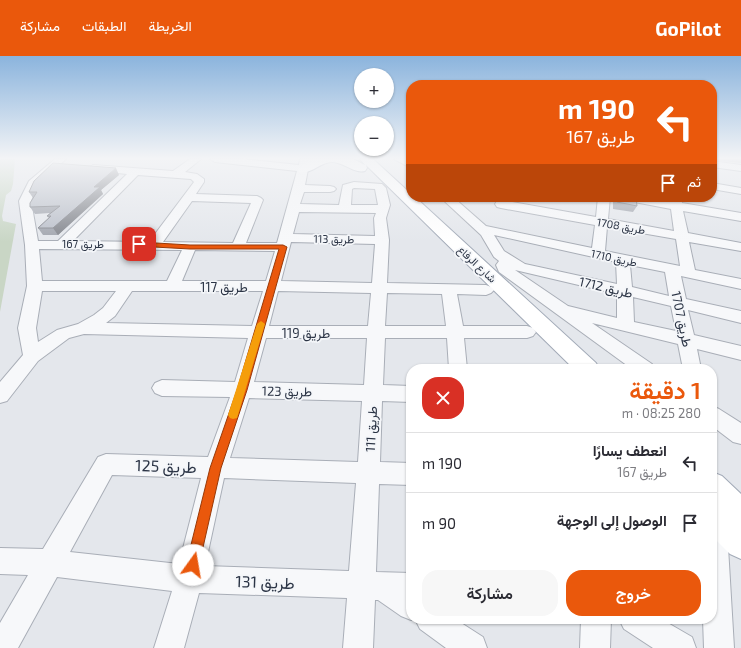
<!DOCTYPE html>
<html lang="ar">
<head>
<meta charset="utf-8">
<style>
  body { margin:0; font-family:"Exo 2",Vazirmatn,sans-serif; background:#f7f7f7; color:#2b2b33; direction:rtl; height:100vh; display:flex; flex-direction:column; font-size:15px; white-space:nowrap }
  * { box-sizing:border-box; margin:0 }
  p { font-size:13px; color:#7c7c81 }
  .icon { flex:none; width:22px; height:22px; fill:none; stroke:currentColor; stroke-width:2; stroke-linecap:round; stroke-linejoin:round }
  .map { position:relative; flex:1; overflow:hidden; direction:ltr }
  .side { position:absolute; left:406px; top:308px; width:311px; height:260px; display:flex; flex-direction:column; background:#fff; border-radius:16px; box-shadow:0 1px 3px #0004; direction:rtl }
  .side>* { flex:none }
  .top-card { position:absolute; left:406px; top:24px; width:311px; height:122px; border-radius:16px; box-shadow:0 1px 3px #0004; direction:rtl; background:#ea580c; color:#fff; overflow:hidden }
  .controls { position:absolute; left:354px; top:12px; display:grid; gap:8px }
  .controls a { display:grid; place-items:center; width:40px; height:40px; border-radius:50%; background:#fff; box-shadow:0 1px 3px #0004; font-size:20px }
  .pin { position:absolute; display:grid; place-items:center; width:34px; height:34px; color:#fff; margin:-17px; border-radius:8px; box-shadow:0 2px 6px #0006 }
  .me { position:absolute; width:44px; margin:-22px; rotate:13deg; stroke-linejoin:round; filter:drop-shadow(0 0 3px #0008) }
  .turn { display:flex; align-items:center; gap:14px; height:84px; padding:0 16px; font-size:18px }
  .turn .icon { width:52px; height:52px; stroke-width:2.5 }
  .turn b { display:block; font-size:28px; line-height:34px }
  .then { display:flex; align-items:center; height:38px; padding:0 16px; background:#0003; gap:8px; font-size:15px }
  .round { display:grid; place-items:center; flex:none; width:42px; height:42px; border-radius:16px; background:#f7f7f7 }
  .headline { display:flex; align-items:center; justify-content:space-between; height:68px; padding:0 16px }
  h1 { font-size:24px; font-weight:600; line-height:30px; color:#ea580c }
  .primary-button { display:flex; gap:8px; margin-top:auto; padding:8px 16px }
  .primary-button a { flex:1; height:46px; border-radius:16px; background:#ea580c; color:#fff; font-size:16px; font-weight:600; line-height:46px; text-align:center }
  .primary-button a+a { background:#f7f7f7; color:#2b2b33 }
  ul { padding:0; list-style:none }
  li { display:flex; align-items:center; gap:12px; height:60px; padding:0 16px; border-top:1px solid #e1e1e2 }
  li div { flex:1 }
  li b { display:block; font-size:15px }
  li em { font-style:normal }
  header { display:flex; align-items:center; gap:24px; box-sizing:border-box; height:56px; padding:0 20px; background:#ea580c; color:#fff }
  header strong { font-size:19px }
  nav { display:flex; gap:22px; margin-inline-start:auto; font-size:14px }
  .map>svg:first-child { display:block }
  .green { fill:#c9d6c5 }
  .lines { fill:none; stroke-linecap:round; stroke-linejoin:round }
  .minor-casing { stroke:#a9aeb7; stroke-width:2 }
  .major-casing { stroke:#a3abb8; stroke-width:2 }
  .minor { fill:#f7f8fa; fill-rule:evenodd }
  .major { fill:#fff; fill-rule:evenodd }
  .wall { fill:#a1a5ae }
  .shaded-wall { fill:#83868d }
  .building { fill:#bbc0ca; stroke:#83868d }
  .route { fill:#ea580c; stroke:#983908 }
  .slow { fill:#f59e0b }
  .labels { text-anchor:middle; stroke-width:3.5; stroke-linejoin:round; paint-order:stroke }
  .far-street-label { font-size:11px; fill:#2b3445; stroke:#f4f6f9 }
  .street-label { font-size:13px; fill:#2b3445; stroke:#f4f6f9 }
  .near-street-label { font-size:16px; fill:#2b3445; stroke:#f4f6f9 }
</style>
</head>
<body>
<header>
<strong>GoPilot</strong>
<nav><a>الخريطة</a><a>الطبقات</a><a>مشاركة</a></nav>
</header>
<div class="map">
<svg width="741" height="592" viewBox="0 0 741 592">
  <rect width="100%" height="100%" fill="#e4e7ec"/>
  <!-- green -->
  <path class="green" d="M 0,103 L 15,103 L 13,128 L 11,135 L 6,139 L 2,160 L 3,165 L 16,168 L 0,256 Z"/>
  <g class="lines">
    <!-- minor casing -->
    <g class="minor-casing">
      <path id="minor" d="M 55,103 L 66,103 L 38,128 L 31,145 L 38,185 L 58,185 L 127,118 L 89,114 L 88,112 L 93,109 L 173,115 L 190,103 L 201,103 L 185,116 L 197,118 L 204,123 L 204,126 L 196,138 L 257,140 L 261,142 L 263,144 L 246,187 L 277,187 L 297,115 L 215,106 L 210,103 L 242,103 L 299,109 L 300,103 L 310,103 L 305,129 L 330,130 L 334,131 L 336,133 L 334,135 L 330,136 L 304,136 L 300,148 L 339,149 L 343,129 L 354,126 L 382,128 L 386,132 L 390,149 L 386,162 L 389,184 L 387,227 L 486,229 L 491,231 L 494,234 L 491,237 L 486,239 L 457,238 L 463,270 L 527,270 L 533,272 L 536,276 L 533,280 L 527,282 L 464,282 L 467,313 L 449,313 L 447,282 L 385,282 L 383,329 L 411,330 L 411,346 L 382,345 L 380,406 L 411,407 L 411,429 L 379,428 L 376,516 L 411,517 L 411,563 L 414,563 L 411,564 L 401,560 L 378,544 L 375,544 L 373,592 L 343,592 L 347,542 L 199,537 L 184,592 L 154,592 L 172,535 L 57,521 L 18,592 L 0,592 L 0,567 L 28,519 L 0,518 L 0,492 L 43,493 L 98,401 L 106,398 L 208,401 L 230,341 L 162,340 L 155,337 L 152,332 L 155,327 L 162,324 L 235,326 L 248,282 L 84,278 L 69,282 L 38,305 L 7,345 L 0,347 L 0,326 L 23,299 L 18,272 L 27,230 L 25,189 L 19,145 L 29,125 ZM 138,119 L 191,123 L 194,126 L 149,186 L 73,185 ZM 354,132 L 375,133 L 378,149 L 351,149 L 352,133 ZM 192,145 L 251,147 L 233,187 L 163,186 ZM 299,156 L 376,157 L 374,162 L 375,180 L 293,178 ZM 291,186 L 375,188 L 372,227 L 281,225 ZM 39,193 L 182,194 L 167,225 L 42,225 ZM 195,194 L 275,195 L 266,225 L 182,225 ZM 42,235 L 116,235 L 103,252 L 94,259 L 78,268 L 57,274 L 38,286 L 36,272 ZM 132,235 L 263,235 L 252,270 L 106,267 L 115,260 ZM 278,235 L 371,237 L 368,270 L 269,270 ZM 387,237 L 442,238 L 446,270 L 385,270 ZM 266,282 L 367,282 L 364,329 L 254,326 ZM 249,342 L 362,345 L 358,406 L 230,402 ZM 112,419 L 201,422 L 179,508 L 70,496 ZM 224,422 L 356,427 L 349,515 L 205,510 Z
        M 394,103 L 407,103 L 411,105 L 411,112 Z
        M 712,105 L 741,109 L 741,115 L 712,111 Z
        M 712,127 L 741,132 L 741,138 L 712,133 Z
        M 440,141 L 453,141 L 486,170 L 592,192 L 595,169 L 501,152 L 497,151 L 495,148 L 497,145 L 501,144 L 596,161 L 598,141 L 610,141 L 608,163 L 674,175 L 671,153 L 624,144 L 620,143 L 618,141 L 645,141 L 670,145 L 669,141 L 681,141 L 682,147 L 741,157 L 741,165 L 683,155 L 688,177 L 741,187 L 741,195 L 689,186 L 695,214 L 741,223 L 741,233 L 681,220 L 686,243 L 741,255 L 741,267 L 688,254 L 694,279 L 741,290 L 741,304 L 697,293 L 701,313 L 683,313 L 678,288 L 592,267 L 652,308 L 654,313 L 632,313 L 499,216 L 496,209 L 499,205 L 494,201 L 481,179 ZM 607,171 L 676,183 L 680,210 L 605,195 ZM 494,179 L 616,206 L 617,228 L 525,208 L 504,195 ZM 630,209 L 665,216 L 669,240 L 632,231 ZM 515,214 L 617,238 L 617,262 L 568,250 ZM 633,241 L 671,250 L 676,275 L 634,266 Z
        M 712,350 L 719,353 L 741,367 L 741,388 L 733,386 L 712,370 Z
        M 712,473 L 721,477 L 728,491 L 734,592 L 704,592 L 703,563 L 712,563 Z
        M 415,563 L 455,563 L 483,581 L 487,592 L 446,592 L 420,573 Z
        M 581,563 L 611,563 L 610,592 L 580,592 Z
        M 619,563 L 661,563 L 692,581 L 696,592 L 653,592 L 624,573 Z"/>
    </g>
    <!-- major casing -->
    <g class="major-casing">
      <path id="major" d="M 311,103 L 353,103 L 365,109 L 360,103 L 373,103 L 411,138 L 411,141 L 415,141 L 596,307 L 599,313 L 574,313 L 366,109 L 367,112 L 365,115 C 354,118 344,106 332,106 C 320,106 311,119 299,116 L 298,113 Z
        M 712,416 L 722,420 L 741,438 L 741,503 L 730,498 L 712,480 Z"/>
    </g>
    <!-- minor -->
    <use href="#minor" class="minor"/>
    <!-- major -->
    <use href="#major" class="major"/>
  </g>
  <!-- wall -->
  <path class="wall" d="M 712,103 L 741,103 L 741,107 L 712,104 Z
    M 119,119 L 101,134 L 103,138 L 58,179 L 43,179 L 38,172 L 49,162 L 47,160 L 50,157 L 35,158 L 30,151 L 33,142 L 29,136 Z
    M 613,141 L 636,141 L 637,150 L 633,156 L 613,153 Z"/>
  <!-- shaded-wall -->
  <path class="shaded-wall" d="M 116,112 L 119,119 L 101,134 L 103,138 L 58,179 L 53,172 L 94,131 Z"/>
  <!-- building -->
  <path class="building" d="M 53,107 L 116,112 L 94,131 L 100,131 L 53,172 L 38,172 L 51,160 L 47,160 L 60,150 L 30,151 L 30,147 L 37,136 L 29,136 L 34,125 Z
    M 616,141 L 636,141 L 637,150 L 617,146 Z"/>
  <!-- sky -->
  <linearGradient id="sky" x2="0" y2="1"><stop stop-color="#8bb4dd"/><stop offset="0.55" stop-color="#f3f4f6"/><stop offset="1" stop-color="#f3f4f6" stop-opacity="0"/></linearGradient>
  <rect width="741" height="186" fill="url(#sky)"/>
  <!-- route -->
  <path class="route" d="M 139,186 L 190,189 L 283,189 L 287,191 L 247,334 L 221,412 L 199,509 L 197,514 L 193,516 L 188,514 L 186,509 L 210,412 L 237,334 L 279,193 L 190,193 L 136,190 L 135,188 Z"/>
  <!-- slow -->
  <path class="slow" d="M 261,265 L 265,268 L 238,359 L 237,362 L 233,363 L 230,362 L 228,359 L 257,268 Z"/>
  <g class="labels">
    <!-- far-street labels -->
    <g class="far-street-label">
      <text transform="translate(621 170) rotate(10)" y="4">طريق 1708</text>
      <text transform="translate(334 183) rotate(1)" y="4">طريق 113</text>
      <text x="83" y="192">طريق 167</text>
      <text transform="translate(614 202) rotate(12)" y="4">طريق 1710</text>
      <text transform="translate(477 208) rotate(43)" y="4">شارع الرفاع</text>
    </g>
    <!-- street labels -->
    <g class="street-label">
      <text x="224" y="236">طريق 117</text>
      <text transform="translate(606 231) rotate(13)" y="5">طريق 1712</text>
      <text transform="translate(682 263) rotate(78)" y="5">طريق 1707</text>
      <text x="306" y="282">طريق 119</text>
      <text transform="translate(287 335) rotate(1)" y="5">طريق 123</text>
      <text transform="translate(371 373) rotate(-87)" y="5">طريق 111</text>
    </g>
    <!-- near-street labels -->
    <g class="near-street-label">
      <text transform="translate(166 410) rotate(2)" y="6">طريق 125</text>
      <text transform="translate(265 526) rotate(2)" y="6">طريق 131</text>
    </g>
  </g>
</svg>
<div class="controls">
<a>+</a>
<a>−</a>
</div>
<div class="pin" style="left:139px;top:188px;background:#d93025"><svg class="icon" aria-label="arrive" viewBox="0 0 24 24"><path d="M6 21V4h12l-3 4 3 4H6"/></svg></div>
<svg class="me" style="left:193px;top:509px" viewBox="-20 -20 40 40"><circle r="19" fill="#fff"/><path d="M0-13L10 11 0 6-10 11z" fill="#ea580c"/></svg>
<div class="top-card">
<div class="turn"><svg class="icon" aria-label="left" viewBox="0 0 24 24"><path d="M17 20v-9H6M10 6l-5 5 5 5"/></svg><div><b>190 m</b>طريق 167</div></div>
<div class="then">ثم<svg class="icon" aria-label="arrive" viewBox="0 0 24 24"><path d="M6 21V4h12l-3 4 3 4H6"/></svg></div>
</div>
<section class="side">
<div class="headline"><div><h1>1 دقيقة</h1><p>280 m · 08:25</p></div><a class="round" style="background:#d93025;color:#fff"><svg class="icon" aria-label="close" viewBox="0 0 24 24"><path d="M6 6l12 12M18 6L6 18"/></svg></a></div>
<ul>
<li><svg class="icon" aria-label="left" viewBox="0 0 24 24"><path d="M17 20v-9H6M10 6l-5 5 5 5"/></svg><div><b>انعطف يسارًا</b><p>طريق 167</p></div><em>190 m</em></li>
<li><svg class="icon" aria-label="arrive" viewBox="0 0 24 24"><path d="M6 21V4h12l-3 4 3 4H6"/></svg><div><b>الوصول إلى الوجهة</b></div><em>90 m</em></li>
</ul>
<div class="primary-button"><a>خروج</a><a>مشاركة</a></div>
</section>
</div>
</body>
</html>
